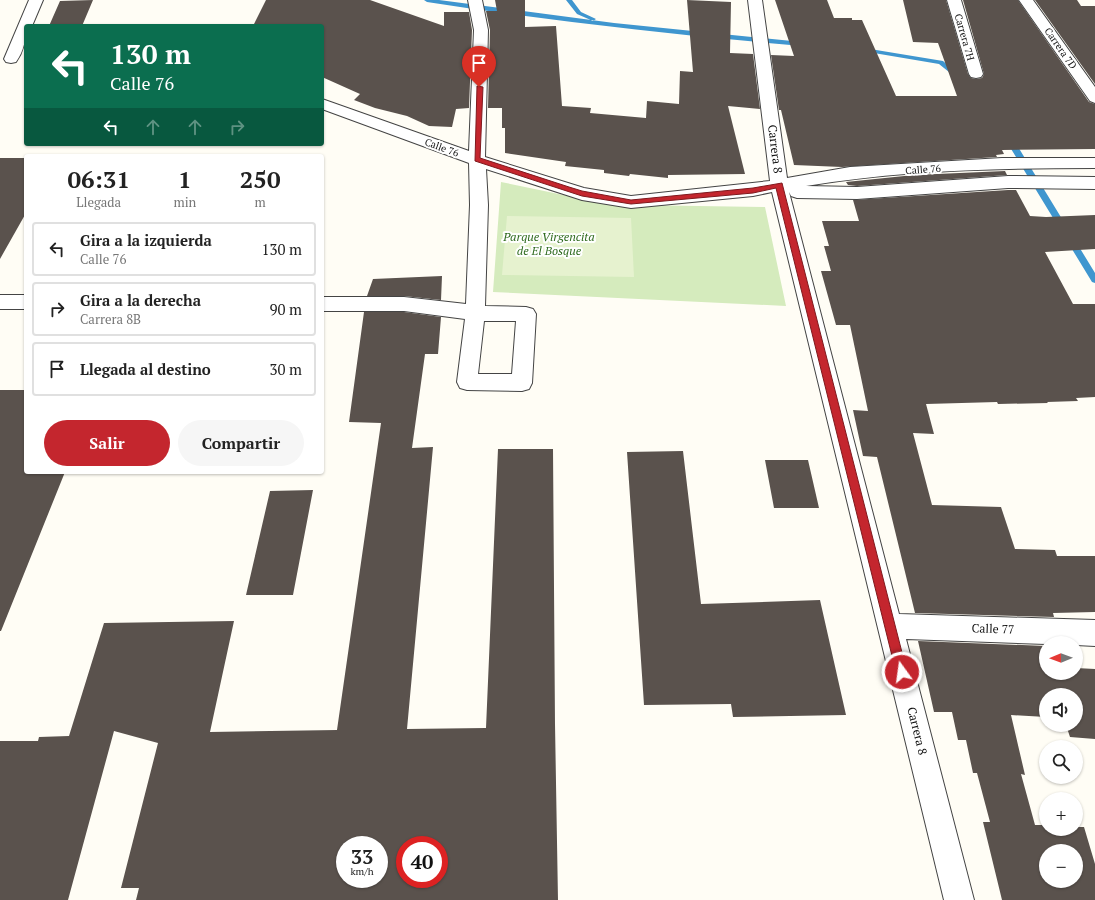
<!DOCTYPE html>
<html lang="es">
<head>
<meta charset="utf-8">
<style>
  body { margin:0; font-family:"PT Serif",serif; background:#f6f6f6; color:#222; height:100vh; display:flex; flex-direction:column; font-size:15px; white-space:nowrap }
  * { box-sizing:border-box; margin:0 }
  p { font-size:13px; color:#767676 }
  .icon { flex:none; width:22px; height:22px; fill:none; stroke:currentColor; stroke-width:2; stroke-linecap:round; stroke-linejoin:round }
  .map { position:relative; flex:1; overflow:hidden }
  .drawer { position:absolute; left:24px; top:154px; width:300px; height:320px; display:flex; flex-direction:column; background:#fff; border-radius:4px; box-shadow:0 1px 3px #0004 }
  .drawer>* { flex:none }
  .top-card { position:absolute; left:24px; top:24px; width:300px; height:122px; border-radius:4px; box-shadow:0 1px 3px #0004; background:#0b6e4f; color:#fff; overflow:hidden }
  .needle { width:26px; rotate:269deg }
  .controls { position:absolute; left:1039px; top:636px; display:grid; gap:8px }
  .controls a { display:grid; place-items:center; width:44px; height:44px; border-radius:50%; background:#fff; box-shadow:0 1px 3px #0004; font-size:20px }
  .speed { position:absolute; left:336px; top:836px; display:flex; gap:8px; font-size:20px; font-weight:700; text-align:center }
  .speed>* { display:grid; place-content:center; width:52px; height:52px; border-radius:50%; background:#fff; box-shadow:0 1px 3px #0004; line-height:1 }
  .speed small { font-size:10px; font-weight:400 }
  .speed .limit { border:6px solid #d22; background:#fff; color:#111 }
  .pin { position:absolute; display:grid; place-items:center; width:34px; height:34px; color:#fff; margin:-41px -17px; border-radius:50% 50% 50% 0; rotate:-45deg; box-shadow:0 0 4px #0007 }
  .pin .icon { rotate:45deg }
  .me { position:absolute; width:44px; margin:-22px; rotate:346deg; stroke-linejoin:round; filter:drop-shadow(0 0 3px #0008) }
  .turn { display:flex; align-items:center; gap:14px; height:84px; padding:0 20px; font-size:18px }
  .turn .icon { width:52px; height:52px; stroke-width:2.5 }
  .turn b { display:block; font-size:28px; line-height:34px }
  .lanes { display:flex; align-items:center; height:38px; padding:0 20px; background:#0003; justify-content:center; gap:20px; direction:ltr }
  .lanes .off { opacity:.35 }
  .eta { display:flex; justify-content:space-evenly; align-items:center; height:68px; text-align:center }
  .eta b { font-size:24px; font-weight:700; line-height:28px }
  .primary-button { display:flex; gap:8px; margin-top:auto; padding:8px 20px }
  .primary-button a { flex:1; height:46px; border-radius:24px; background:#c4262e; color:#fff; font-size:16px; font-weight:700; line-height:46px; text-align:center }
  .primary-button a+a { background:#f6f6f6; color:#222 }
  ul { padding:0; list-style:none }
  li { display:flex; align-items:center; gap:12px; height:54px; margin:0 8px 6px; padding:0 12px; border:2px solid #e0e0e0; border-radius:4px }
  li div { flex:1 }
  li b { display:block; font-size:15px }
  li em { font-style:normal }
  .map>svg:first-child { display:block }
  .green { fill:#d5ebbd }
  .pitch { fill:#e6f2cf }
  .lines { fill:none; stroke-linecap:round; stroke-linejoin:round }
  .stream { fill:#3f96cf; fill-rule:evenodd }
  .building { fill:#5a524d; fill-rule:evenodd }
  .minor-casing { stroke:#444; stroke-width:2 }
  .minor { fill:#fff; fill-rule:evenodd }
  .route { fill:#c4262e; stroke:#7f191e }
  .labels { text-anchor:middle; stroke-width:4; stroke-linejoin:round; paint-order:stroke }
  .far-street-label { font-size:10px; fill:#111; stroke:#fff }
  .street-label { font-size:12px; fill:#111; stroke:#fff }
  .park-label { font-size:12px; font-style:italic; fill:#2f6b1f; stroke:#fff }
</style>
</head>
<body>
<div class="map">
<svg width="1095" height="900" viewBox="0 0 1095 900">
  <rect width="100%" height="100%" fill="#fffdf5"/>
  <!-- green -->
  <path class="green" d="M 501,182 L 578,198 L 631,205 L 765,207 L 786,306 L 493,292 Z"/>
  <!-- pitch -->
  <path class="pitch" d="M 507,216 L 631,218 L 634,277 L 502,275 Z"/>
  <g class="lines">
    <!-- stream -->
    <path class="stream" d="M 424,0 L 439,0 L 614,23 L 802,42 L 805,44 L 802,46 C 677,35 552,21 427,2 Z
      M 566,0 L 572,0 L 581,12 L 596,19 L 593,21 L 577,14 Z
      M 864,48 L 943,61 L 959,75 L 954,76 L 939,64 L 862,51 L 862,49 Z
      M 1006,137 L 1012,137 L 1095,273 L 1095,283 L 1092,282 L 1005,139 Z"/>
  </g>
  <!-- building -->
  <path class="building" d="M 93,0 L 82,26 L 49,26 L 60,1 Z
    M 266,0 L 370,0 L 444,26 L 444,12 L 469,12 L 472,30 L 469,108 L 456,109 L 452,127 L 429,126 L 407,116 L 375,108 L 354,100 L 360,94 L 322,77 L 322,26 L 253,26 Z
    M 495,0 L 525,0 L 525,27 L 556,26 L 562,106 L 591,108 L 590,113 L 646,118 L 647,101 L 679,104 L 680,71 L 693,72 L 687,0 L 731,2 L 730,53 L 753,54 L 760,109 L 728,106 L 745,174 L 668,175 L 668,178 L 630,174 L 629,176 L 604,173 L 604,170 L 565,166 L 566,162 L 505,153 L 505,128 L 502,128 L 502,108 L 488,108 L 490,30 L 486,11 L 497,11 Z
    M 775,0 L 827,0 L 834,18 L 852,18 L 852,20 L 862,20 L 896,96 L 957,96 L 938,43 L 913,42 L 903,0 L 946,0 L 968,74 L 971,78 L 976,79 L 982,78 L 984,74 L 963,0 L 1018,0 L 1089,102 L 1095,104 L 1095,149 L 1002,150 L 1004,154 L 996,155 L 997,157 L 842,167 L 794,165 L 781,110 L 779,110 L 771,55 L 794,56 Z
    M 1035,0 L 1077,0 L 1081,6 L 1095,6 L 1095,84 Z
    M 0,158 L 26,158 L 26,213 L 0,259 Z
    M 1005,171 L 1007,175 L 857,186 L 848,185 L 846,182 L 914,175 Z
    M 1008,190 L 1016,190 L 1030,216 L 1046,217 L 1095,215 L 1095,249 L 1045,252 L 1073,304 L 1095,304 L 1095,397 L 1076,398 L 1078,401 L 1047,402 L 1048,403 L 998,404 L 997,402 L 926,404 L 934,434 L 913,433 L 932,505 L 1001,507 L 1015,549 L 1055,550 L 1057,556 L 1095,556 L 1095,612 L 1053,613 L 1054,617 L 915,613 L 877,457 L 863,456 L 853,410 L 868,411 L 850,325 L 836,325 L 821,271 L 831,271 L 824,246 L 829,246 L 822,221 L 859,221 L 853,200 Z
    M 442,276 L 441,300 L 404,296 L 367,296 L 373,279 Z
    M 364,312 L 404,312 L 441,317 L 438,354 L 425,354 L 412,448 L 433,447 L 407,729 L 486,728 L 498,449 L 553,449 L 555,724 L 558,900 L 136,900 L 139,888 L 121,888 L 158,743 L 114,731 L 68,900 L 0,900 L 0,741 L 38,741 L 39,737 L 69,736 L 104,623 L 234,621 L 210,732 L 337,730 L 381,423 L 349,422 ZM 345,845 L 379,845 L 379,879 L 345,879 ZM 405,845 L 439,845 L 439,879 L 405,879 Z
    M 0,390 L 26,390 L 26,472 L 65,472 L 1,631 L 0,631 Z
    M 683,451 L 701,604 L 820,600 L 846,715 L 733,717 L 731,704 L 644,705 L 627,452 Z
    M 765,460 L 808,460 L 819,508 L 774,508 Z
    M 313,490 L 293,595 L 246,595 L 270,491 Z
    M 918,641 L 1046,646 L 1046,673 L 1076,673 L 1076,668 L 1095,669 L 1095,739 L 1070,737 L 1066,725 L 1076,725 L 1076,695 L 1046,695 L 1046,717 L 1011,715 L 1025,775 L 1021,774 L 1035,825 L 1046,825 L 1046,829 L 1076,829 L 1076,827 L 1084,827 L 1095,864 L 1095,900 L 1002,900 L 983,822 L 990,822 L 977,773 L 973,773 L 966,740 L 958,740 L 952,712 L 934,712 ZM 1046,851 L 1076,851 L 1076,881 L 1046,881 Z"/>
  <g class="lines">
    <!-- minor casing -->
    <g class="minor-casing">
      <path id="minor" d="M 29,0 L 43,0 L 32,26 L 26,26 C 26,39 24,51 16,62 L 11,63 L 6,62 L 4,59 Z
        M 468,0 L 482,0 L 488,30 L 485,157 L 584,188 L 631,196 L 770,181 L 748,0 L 762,0 L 787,178 L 850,167 L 1002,158 L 1095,158 L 1095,168 C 999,168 901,170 806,186 L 857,187 L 1008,176 L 1095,177 L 1095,189 L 1008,188 L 857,199 L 797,198 L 791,196 L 789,192 L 899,614 L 1095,620 L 1095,646 L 1076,645 L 1076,643 L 1046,644 L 906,639 L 974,900 L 944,900 L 772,192 L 753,196 L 631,208 L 582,200 L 486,169 L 488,205 L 485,306 L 526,307 L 533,309 L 536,314 L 532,383 L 529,389 L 522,391 L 467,390 L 460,388 L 457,382 L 465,319 L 404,311 L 322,311 L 322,297 L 404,297 L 466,304 L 470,205 L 469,163 L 322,109 L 322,99 L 469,151 L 474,30 ZM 484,321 L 516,321 L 512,374 L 478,374 Z
        M 947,0 L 961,0 L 983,74 L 981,77 L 976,78 L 971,77 L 969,74 Z
        M 1019,0 L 1033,0 L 1095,87 L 1095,103 L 1090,101 Z
        M 0,295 L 26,295 L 26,309 L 0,309 Z"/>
    </g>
    <!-- minor -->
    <use href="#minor" class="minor"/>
  </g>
  <!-- route -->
  <path class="route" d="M 477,86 L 483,87 L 480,158 L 569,187 L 582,191 L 631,200 L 753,188 L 782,183 L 907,672 L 905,676 L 902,677 L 898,676 L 896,672 L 776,188 L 753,193 L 631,204 L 582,196 L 475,161 Z"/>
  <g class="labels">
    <!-- far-street labels -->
    <g class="far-street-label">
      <text transform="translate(965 37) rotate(74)" y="4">Carrera 7H</text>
      <text transform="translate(1061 48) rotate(55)" y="4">Carrera 7D</text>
      <text transform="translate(442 147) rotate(20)" y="4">Calle 76</text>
      <text transform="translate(923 169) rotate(-4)" y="4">Calle 76</text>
    </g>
    <!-- street labels -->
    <g class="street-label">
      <text transform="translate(775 149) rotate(83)" y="4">Carrera 8</text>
      <text transform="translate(993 629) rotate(2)" y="4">Calle 77</text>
      <text transform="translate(917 731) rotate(76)" y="4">Carrera 8</text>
    </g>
    <!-- park labels -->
    <g class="park-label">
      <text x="549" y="241">Parque Virgencita<tspan x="549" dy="14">de El Bosque</tspan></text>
    </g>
  </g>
</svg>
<div class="controls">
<a><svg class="needle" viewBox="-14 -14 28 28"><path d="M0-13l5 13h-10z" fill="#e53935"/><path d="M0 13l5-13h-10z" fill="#767676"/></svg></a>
<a><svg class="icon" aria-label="sound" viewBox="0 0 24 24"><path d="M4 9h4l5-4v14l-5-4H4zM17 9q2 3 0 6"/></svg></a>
<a><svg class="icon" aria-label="search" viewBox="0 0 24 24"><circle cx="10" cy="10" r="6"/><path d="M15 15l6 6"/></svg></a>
<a>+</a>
<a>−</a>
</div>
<div class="speed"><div>33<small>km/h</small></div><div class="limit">40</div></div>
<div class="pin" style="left:479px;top:87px;background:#d93025"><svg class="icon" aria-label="arrive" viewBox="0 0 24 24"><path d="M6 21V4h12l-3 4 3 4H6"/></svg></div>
<svg class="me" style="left:902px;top:672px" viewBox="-20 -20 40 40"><circle r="17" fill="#c4262e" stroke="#fff" stroke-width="3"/><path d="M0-11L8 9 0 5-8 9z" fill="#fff"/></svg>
<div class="top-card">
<div class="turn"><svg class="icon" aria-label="left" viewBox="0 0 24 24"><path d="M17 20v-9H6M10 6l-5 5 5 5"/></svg><div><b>130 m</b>Calle 76</div></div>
<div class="lanes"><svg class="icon" aria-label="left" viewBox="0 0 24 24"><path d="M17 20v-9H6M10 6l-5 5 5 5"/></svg><svg class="icon off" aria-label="ahead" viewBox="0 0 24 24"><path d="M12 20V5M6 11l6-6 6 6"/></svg><svg class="icon off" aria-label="ahead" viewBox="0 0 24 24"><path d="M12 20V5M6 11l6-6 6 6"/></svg><svg class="icon off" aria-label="right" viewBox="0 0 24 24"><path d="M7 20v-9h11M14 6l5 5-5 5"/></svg></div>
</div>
<section class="drawer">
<div class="eta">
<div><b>06:31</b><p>Llegada</p></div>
<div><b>1</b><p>min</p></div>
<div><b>250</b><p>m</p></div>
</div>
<ul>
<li><svg class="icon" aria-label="left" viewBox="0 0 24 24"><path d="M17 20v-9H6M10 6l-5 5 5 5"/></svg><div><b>Gira a la izquierda</b><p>Calle 76</p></div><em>130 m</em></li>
<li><svg class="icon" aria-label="right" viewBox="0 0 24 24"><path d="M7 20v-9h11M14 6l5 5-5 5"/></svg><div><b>Gira a la derecha</b><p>Carrera 8B</p></div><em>90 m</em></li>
<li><svg class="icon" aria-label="arrive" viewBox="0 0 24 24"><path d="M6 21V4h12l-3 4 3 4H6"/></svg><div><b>Llegada al destino</b></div><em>30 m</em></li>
</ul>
<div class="primary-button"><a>Salir</a><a>Compartir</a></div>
</section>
</div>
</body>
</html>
